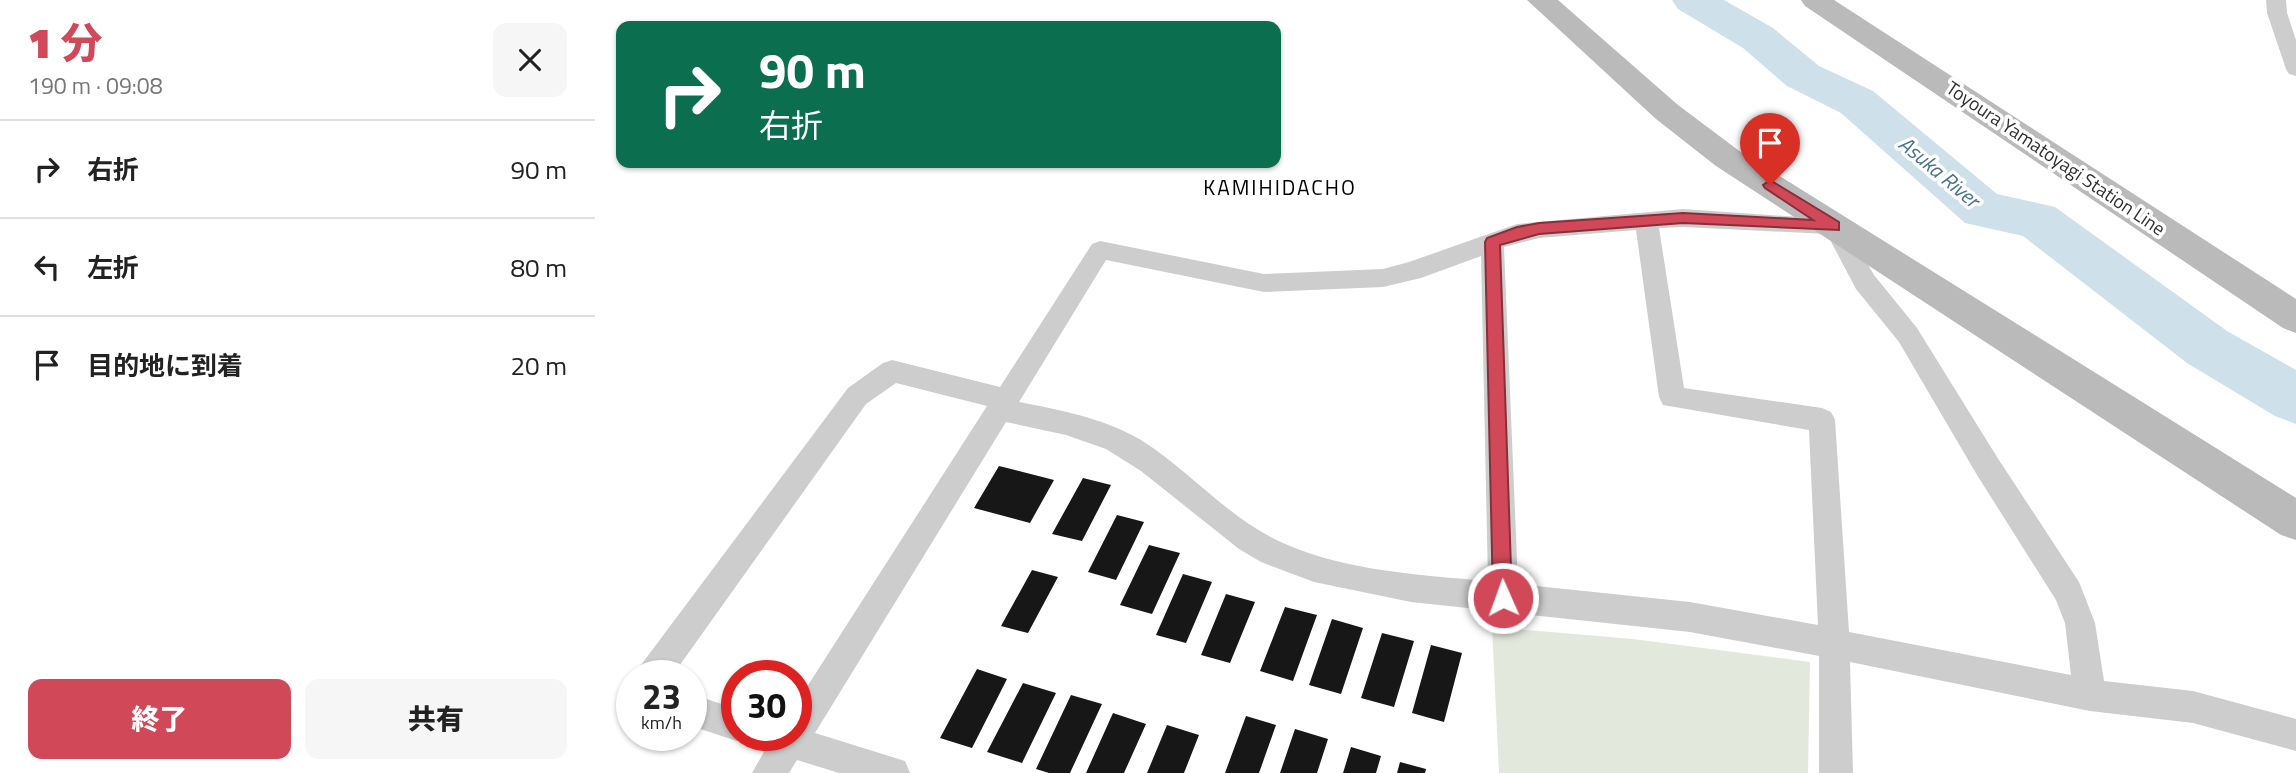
<!DOCTYPE html>
<html lang="ja">
<head>
<meta charset="utf-8">
<style>
  body { margin:0; font-family:"Titillium Web","Noto Sans JP",sans-serif; background:#f6f6f6; color:#222; height:100vh; display:flex; flex-direction:column; font-size:26px; white-space:nowrap }
  * { box-sizing:border-box; margin:0 }
  p { font-size:23px; color:#767676 }
  .icon { flex:none; width:38px; height:38px; fill:none; stroke:currentColor; stroke-width:2; stroke-linecap:round; stroke-linejoin:round }
  .map { position:relative; flex:1; overflow:hidden }
  .drawer { display:flex; flex-direction:column; background:#fff; width:595px }
  .drawer>* { flex:none }
  .top-card { position:absolute; left:21px; top:21px; width:665px; height:147px; border-radius:14px; box-shadow:0 2px 5px #0004; background:#0b6e4f; color:#fff; overflow:hidden }
  .speed { position:absolute; left:21px; top:660px; display:flex; gap:14px; font-size:35px; font-weight:700; text-align:center }
  .speed>* { display:grid; place-content:center; width:91px; height:91px; border-radius:50%; background:#fff; box-shadow:0 2px 5px #0004; line-height:1 }
  .speed small { font-size:18px; font-weight:400 }
  .speed .limit { border:10px solid #d22; background:#fff; color:#111 }
  .pin { position:absolute; display:grid; place-items:center; width:60px; height:60px; color:#fff; margin:-72px -30px; border-radius:50% 50% 50% 0; rotate:-45deg; box-shadow:0 0 7px #0007 }
  .pin .icon { rotate:45deg }
  .me { position:absolute; width:77px; margin:-38px; rotate:358deg; stroke-linejoin:round; filter:drop-shadow(0 0 5px #0008) }
  .turn { display:flex; align-items:center; gap:24px; height:147px; padding:0 28px; font-size:32px }
  .turn .icon { width:91px; height:91px; stroke-width:2.5 }
  .turn b { display:block; font-size:49px; line-height:60px }
  .round { display:grid; place-items:center; flex:none; width:74px; height:74px; border-radius:14px; background:#f6f6f6 }
  .headline { display:flex; align-items:center; justify-content:space-between; height:119px; padding:0 28px }
  h1 { font-size:42px; font-weight:800; line-height:52px; color:#d14858 }
  .cta { display:flex; gap:14px; margin-top:auto; padding:14px 28px }
  .cta a { flex:1; height:80px; border-radius:14px; background:#d14858; color:#fff; font-size:28px; font-weight:800; line-height:80px; text-align:center }
  .cta a+a { background:#f6f6f6; color:#222 }
  ul { padding:0; list-style:none }
  li { display:flex; align-items:center; gap:21px; height:98px; padding:0 28px; border-top:2px solid #e0e0e0 }
  li div { flex:1 }
  li b { display:block; font-size:26px }
  li em { font-style:normal }
  main { display:flex; flex:1; min-height:0 }
  .map>svg:first-child { display:block }
  .green { fill:#e3e8dd }
  .lines { fill:none; stroke-linecap:round; stroke-linejoin:round }
  .river { fill:#cee0e9; fill-rule:evenodd }
  .building { fill:#171717 }
  .street { fill:#cdcdcd; fill-rule:evenodd }
  .secondary { fill:#bababa; fill-rule:evenodd }
  .route { fill:#d14858; stroke:#882f39; stroke-width:2 }
  .labels { text-anchor:middle; stroke-width:7; stroke-linejoin:round; paint-order:stroke }
  .street-label { font-size:19px; fill:#303030; stroke:#fff }
  .water-label { font-size:21px; font-style:italic; fill:#477289; stroke:#fff }
  .neighbourhood-label { font-size:21px; letter-spacing:2px; fill:#000; stroke:#fff }
</style>
</head>
<body>
<main>
<section class="drawer">
<div class="headline"><div><h1>1 分</h1><p>190 m · 09:08</p></div><a class="round"><svg class="icon" aria-label="close" viewBox="0 0 24 24"><path d="M6 6l12 12M18 6L6 18"/></svg></a></div>
<ul>
<li><svg class="icon" aria-label="right" viewBox="0 0 24 24"><path d="M7 20v-9h11M14 6l5 5-5 5"/></svg><div><b>右折</b></div><em>90 m</em></li>
<li><svg class="icon" aria-label="left" viewBox="0 0 24 24"><path d="M17 20v-9H6M10 6l-5 5 5 5"/></svg><div><b>左折</b></div><em>80 m</em></li>
<li><svg class="icon" aria-label="arrive" viewBox="0 0 24 24"><path d="M6 21V4h12l-3 4 3 4H6"/></svg><div><b>目的地に到着</b></div><em>20 m</em></li>
</ul>
<div class="cta"><a>終了</a><a>共有</a></div>
</section>
<div class="map">
<svg width="1701" height="773" viewBox="0 0 1701 773">
  <rect width="100%" height="100%" fill="#fff"/>
  <!-- green -->
  <path class="green" d="M 897,627 L 1038,639 L 1215,662 L 1213,773 L 904,773 Z"/>
  <g class="lines">
    <!-- river -->
    <path class="river" d="M 1077,0 L 1129,0 L 1178,28 L 1224,66 L 1278,91 L 1402,194 L 1460,207 L 1632,331 L 1701,370 L 1701,424 L 1680,416 L 1592,363 L 1428,236 L 1370,223 L 1246,113 L 1192,86 L 1148,48 L 1083,9 Z"/>
  </g>
  <!-- building -->
  <path class="building" d="M 404,466 L 459,480 L 435,523 L 379,508 Z
    M 488,478 L 516,485 L 487,541 L 457,534 Z
    M 522,515 L 549,522 L 521,580 L 493,572 Z
    M 554,545 L 585,553 L 557,614 L 525,605 Z
    M 437,570 L 463,577 L 433,633 L 406,626 Z
    M 588,574 L 617,582 L 591,643 L 561,635 Z
    M 631,594 L 660,602 L 635,663 L 606,655 Z
    M 690,607 L 722,615 L 698,681 L 665,671 Z
    M 737,619 L 768,628 L 746,694 L 714,685 Z
    M 787,633 L 819,641 L 799,707 L 766,698 Z
    M 836,645 L 867,653 L 849,722 L 817,713 Z
    M 382,669 L 412,679 L 377,748 L 345,738 Z
    M 428,683 L 461,693 L 427,763 L 392,752 Z
    M 476,695 L 507,704 L 475,773 L 454,773 L 441,769 Z
    M 518,713 L 551,724 L 529,773 L 491,773 Z
    M 651,716 L 681,725 L 664,773 L 630,773 Z
    M 572,725 L 604,735 L 589,773 L 552,773 Z
    M 700,729 L 733,739 L 722,773 L 685,773 Z
    M 756,747 L 786,756 L 781,773 L 748,773 Z
    M 805,762 L 831,769 L 830,773 L 802,773 Z"/>
  <g class="lines">
    <!-- street -->
    <path class="street" d="M 1671,0 L 1691,0 L 1692,13 L 1701,40 L 1701,76 L 1694,74 L 1691,69 L 1672,13 Z
      M 1088,209 L 1247,220 L 1279,275 L 1322,328 L 1402,457 L 1484,582 L 1500,623 L 1509,681 L 1598,691 L 1701,719 L 1701,751 L 1598,723 L 1495,711 L 1255,662 L 1258,773 L 1224,773 L 1224,656 L 1095,632 L 816,602 L 719,582 L 666,562 L 644,549 L 546,471 L 511,449 L 471,435 L 411,422 L 220,733 L 310,761 L 315,773 L 244,773 L 202,760 L 194,773 L 157,773 L 170,750 L 161,747 L 157,735 L 201,735 L 201,704 L 392,406 L 301,383 L 271,404 L 77,676 L 41,676 L 46,665 L 253,388 L 288,363 L 297,360 L 405,387 L 497,244 L 505,241 L 669,274 L 788,269 L 814,262 L 922,224 ZM 1088,227 L 1232,234 L 1261,289 L 1304,342 L 1382,475 L 1461,600 L 1470,623 L 1476,675 L 1254,632 L 1240,420 L 1236,412 L 1227,408 L 1089,388 L 1064,228 ZM 1041,230 L 1064,397 L 1068,405 L 1214,430 L 1223,625 L 1095,602 L 923,584 L 909,247 L 944,238 ZM 886,256 L 893,581 C 825,575 751,571 688,543 C 634,519 595,471 546,440 C 509,418 465,410 424,402 L 511,260 L 669,292 L 788,287 L 826,278 Z
      M 96,694 L 142,709 L 142,735 L 153,736 L 142,741 L 96,726 Z"/>
    <!-- secondary -->
    <path class="secondary" d="M 932,0 L 963,0 L 1083,105 L 1143,150 L 1701,498 L 1701,540 L 1686,535 L 1121,166 L 1061,119 Z
      M 1206,0 L 1239,0 L 1701,299 L 1701,333 L 1688,328 L 1210,6 Z"/>
  </g>
  <!-- route -->
  <path class="route" d="M 1175,180 L 1244,222 L 1244,230 L 1088,223 L 944,234 L 905,245 L 917,598 L 914,604 L 908,607 L 901,604 L 898,598 L 890,242 L 892,238 L 922,227 L 944,223 L 1088,213 L 1218,220 L 1170,188 L 1168,185 Z"/>
  <g class="labels">
    <!-- street labels -->
    <g class="street-label">
      <text transform="translate(1461 158) rotate(34)" y="7">Toyoura Yamatoyagi Station Line</text>
    </g>
    <!-- water labels -->
    <g class="water-label">
      <text transform="translate(1344 172) rotate(40)" y="7">Asuka River</text>
    </g>
    <!-- neighbourhood labels -->
    <g class="neighbourhood-label">
      <text x="685" y="195">KAMIHIDACHO</text>
    </g>
  </g>
</svg>
<div class="speed"><div>23<small>km/h</small></div><div class="limit">30</div></div>
<div class="pin" style="left:1175px;top:185px;background:#d93025"><svg class="icon" aria-label="arrive" viewBox="0 0 24 24"><path d="M6 21V4h12l-3 4 3 4H6"/></svg></div>
<svg class="me" style="left:908px;top:598px" viewBox="-20 -20 40 40"><circle r="17" fill="#d14858" stroke="#fff" stroke-width="3"/><path d="M0-11L8 9 0 5-8 9z" fill="#fff"/></svg>
<div class="top-card">
<div class="turn"><svg class="icon" aria-label="right" viewBox="0 0 24 24"><path d="M7 20v-9h11M14 6l5 5-5 5"/></svg><div><b>90 m</b>右折</div></div>
</div>
</div>
</main>
</body>
</html>
